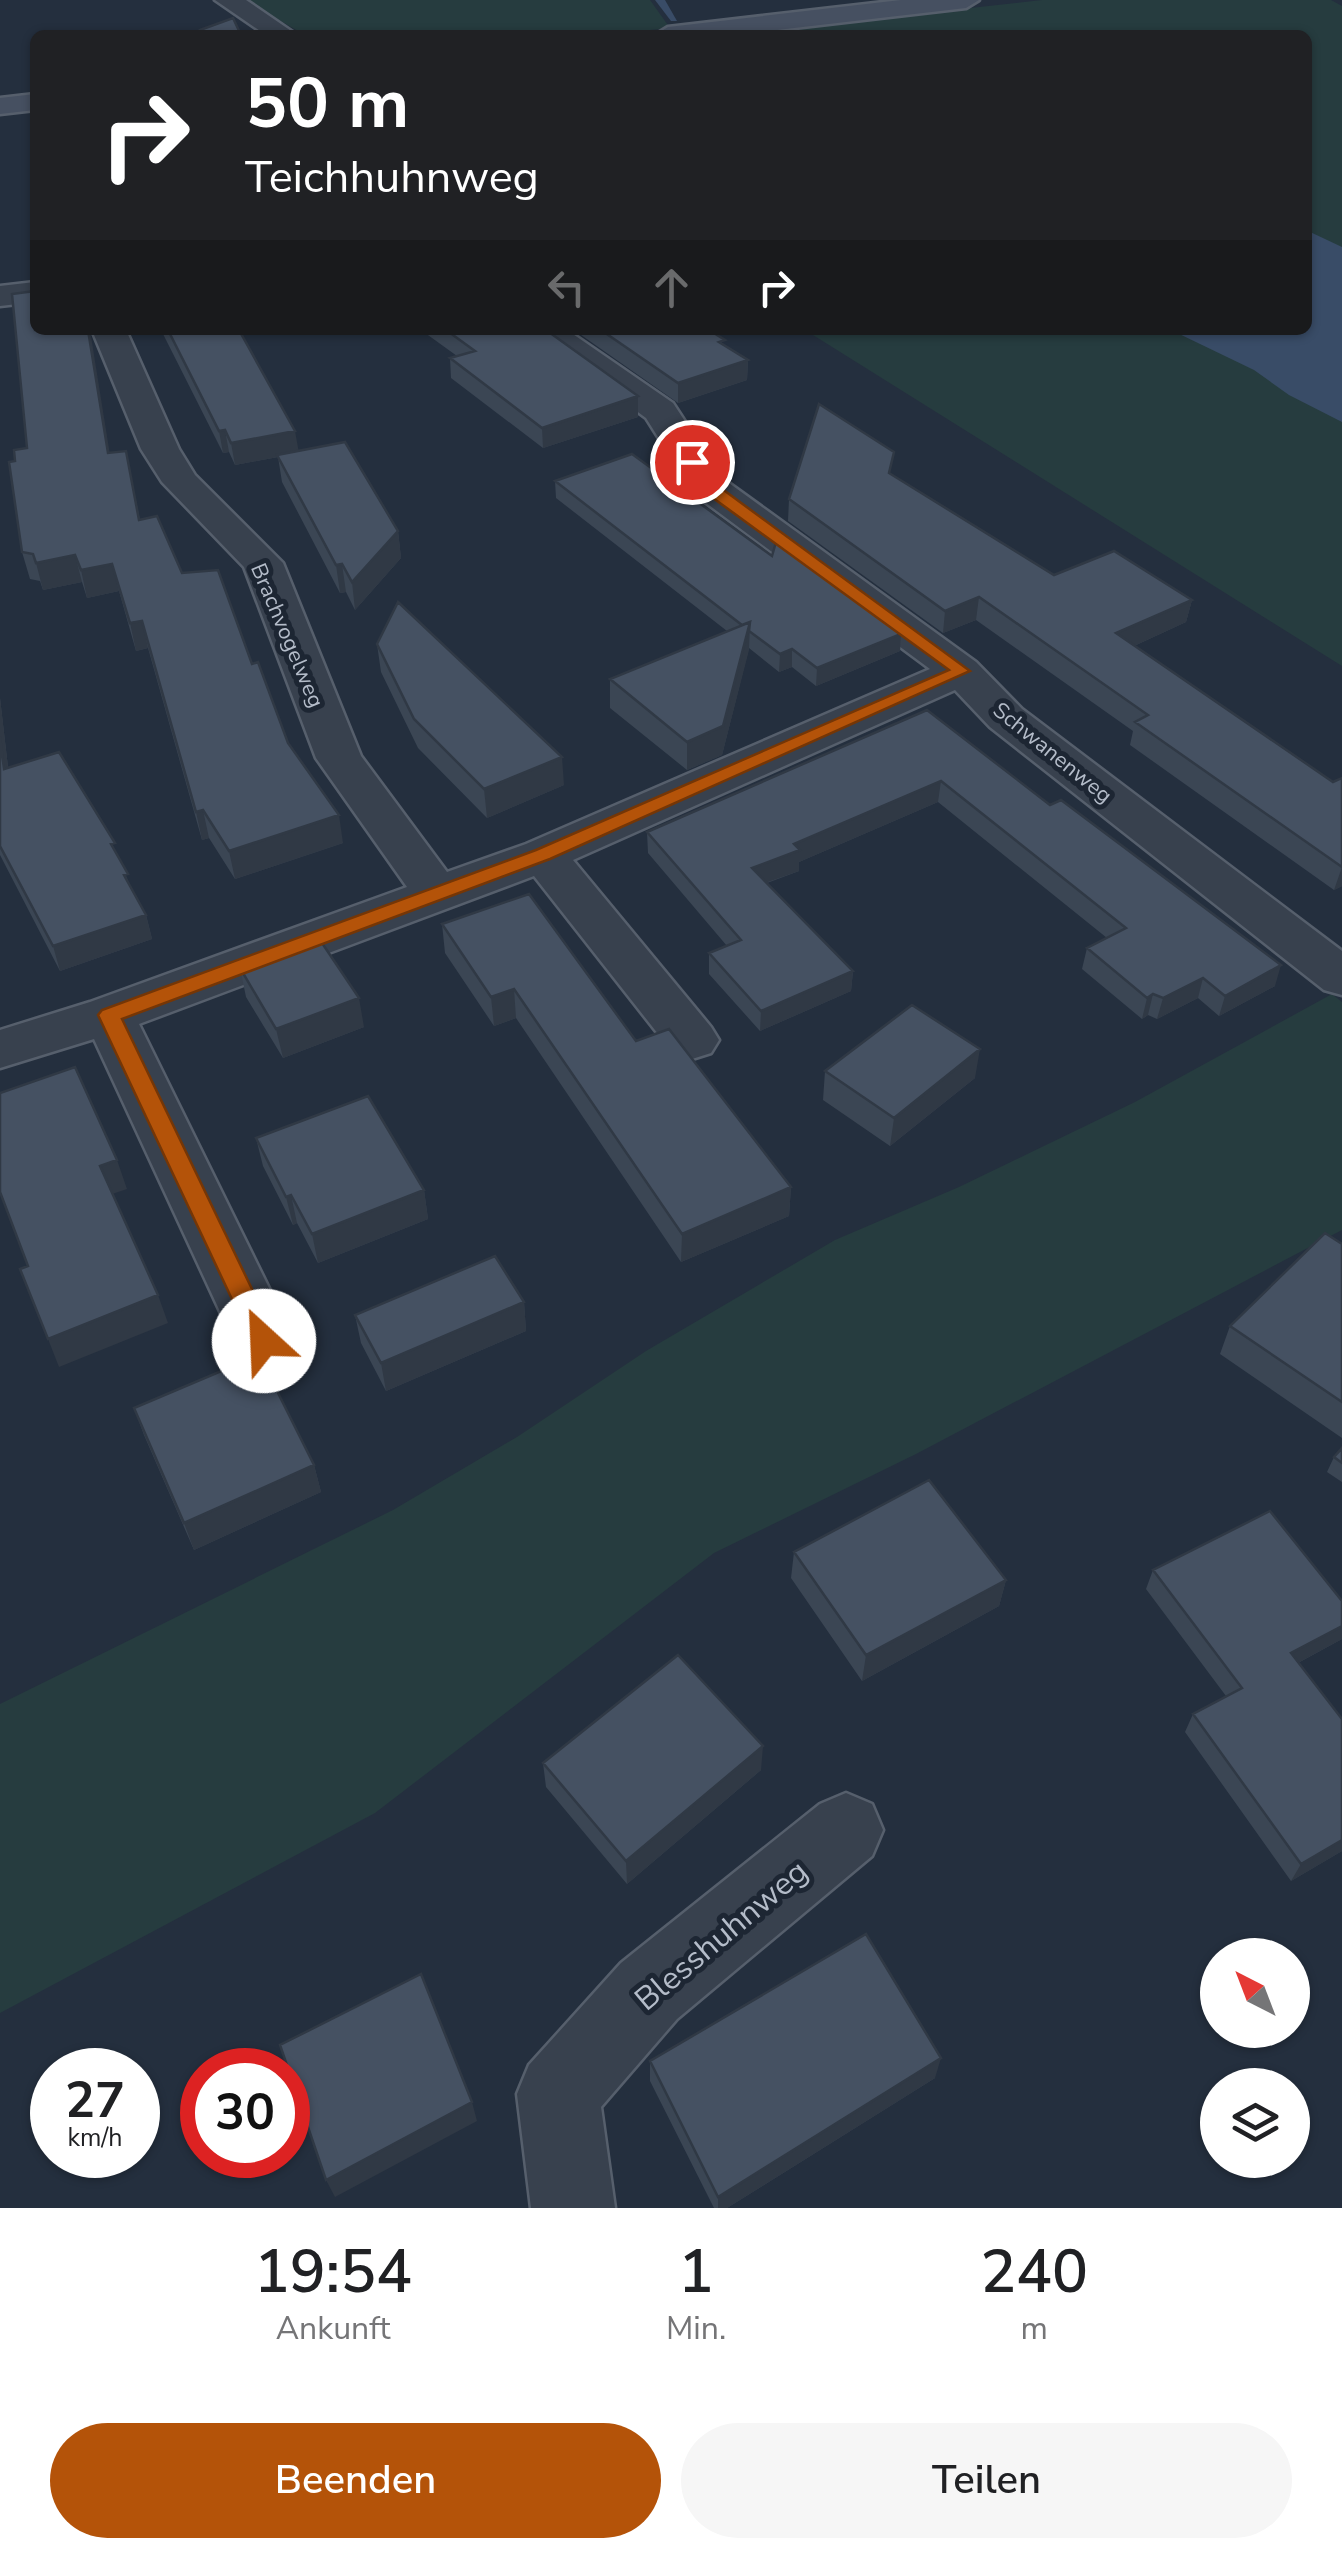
<!DOCTYPE html>
<html lang="de">
<head>
<meta charset="utf-8">
<style>
  body { margin:0; font-family:"Nunito Sans",sans-serif; background:#f6f6f6; color:#202124; height:100vh; display:flex; flex-direction:column; font-size:38px; white-space:nowrap }
  * { box-sizing:border-box; margin:0 }
  p { font-size:32px; color:#757577 }
  .icon { flex:none; width:55px; height:55px; fill:none; stroke:currentColor; stroke-width:2; stroke-linecap:round; stroke-linejoin:round }
  .map { position:relative; height:2208px; overflow:hidden }
  .details { display:flex; flex-direction:column; background:#fff; flex:1 }
  .details>* { flex:none }
  .top-card { position:absolute; left:30px; top:30px; width:1282px; height:305px; border-radius:15px; box-shadow:0 2px 8px #0004; background:#202124; color:#fff; overflow:hidden }
  .needle { width:65px; rotate:318deg }
  .tools { position:absolute; left:1200px; top:1938px; display:grid; gap:20px }
  .tools a { display:grid; place-items:center; width:110px; height:110px; border-radius:50%; background:#fff; box-shadow:0 2px 8px #0004; font-size:50px }
  .speed { position:absolute; left:30px; top:2048px; display:flex; gap:20px; font-size:50px; font-weight:700; text-align:center }
  .speed>* { display:grid; place-content:center; width:130px; height:130px; border-radius:50%; background:#fff; box-shadow:0 2px 8px #0004; line-height:1 }
  .speed small { font-size:25px; font-weight:400 }
  .speed .limit { border:15px solid #d22; background:#fff; color:#111 }
  .pin { position:absolute; display:grid; place-items:center; width:85px; height:85px; color:#fff; margin:-42px; border:5px solid #fff; border-radius:50%; box-shadow:0 2px 10px #0007 }
  .me { position:absolute; width:110px; margin:-55px; rotate:335deg; stroke-linejoin:round; filter:drop-shadow(0 0 8px #0008) }
  .turn { display:flex; align-items:center; gap:35px; height:210px; padding:0 50px; font-size:45px }
  .turn .icon { width:130px; height:130px; stroke-width:2.5 }
  .turn b { display:block; font-size:70px; line-height:85px }
  .lanes { display:flex; align-items:center; height:95px; padding:0 50px; background:#0003; justify-content:center; gap:50px; direction:ltr }
  .lanes .off { opacity:.35 }
  .eta { display:flex; justify-content:space-evenly; align-items:center; height:170px; text-align:center }
  .eta b { font-size:60px; font-weight:600; line-height:70px }
  .button { display:flex; gap:20px; margin-top:auto; padding:20px 50px }
  .button a { flex:1; height:115px; border-radius:60px; background:#b45309; color:#fff; font-size:40px; font-weight:600; line-height:115px; text-align:center }
  .button a+a { background:#f6f6f6; color:#202124 }
  .map>svg:first-child { display:block }
  .green { fill:#263c3f }
  .water { fill:#394c67 }
  .lines { fill:none; stroke-linecap:round; stroke-linejoin:round }
  .stream { fill:#394c67; fill-rule:evenodd }
  .street-casing { stroke:#565f6c; stroke-width:5 }
  .secondary-casing { stroke:#565f6c; stroke-width:5 }
  .street { fill:#38414e; fill-rule:evenodd }
  .secondary { fill:#465061; fill-rule:evenodd }
  .wall { fill:#3b4654 }
  .shaded-wall { fill:#303945 }
  .building { fill:#455162; stroke:#303945; stroke-width:2.5 }
  .route { fill:#b45309; stroke:#753606; stroke-width:2.5 }
  .labels { text-anchor:middle; stroke-width:10; stroke-linejoin:round; paint-order:stroke }
  .far-street-label { font-size:22px; fill:#b4bcc9; stroke:#1d2633 }
  .near-street-label { font-size:32px; fill:#b4bcc9; stroke:#1d2633 }
</style>
</head>
<body>
<div class="map">
<svg width="1342" height="2208" viewBox="0 0 1342 2208">
  <rect width="100%" height="100%" fill="#242f3e"/>
  <!-- green -->
  <path class="green" d="M 244,0 L 650,0 L 670,28 L 601,35 L 305,35 Z
    M 1042,0 L 1331,0 L 1342,6 L 1342,666 L 805,330 L 1308,330 L 1308,35 L 726,35 Z
    M 1332,994 L 1342,1002 L 1342,1230 L 916,1454 L 714,1553 L 375,1813 L 0,2013 L 0,1704 L 393,1510 L 517,1437 L 646,1351 L 835,1240 L 959,1187 L 1135,1102 Z"/>
  <!-- water -->
  <path class="water" d="M 1308,231 L 1342,247 L 1342,422 L 1289,395 L 1254,370 L 1171,330 L 1308,330 Z"/>
  <g class="lines">
    <!-- stream -->
    <path class="stream" d="M 655,0 L 665,0 L 677,21 L 671,21 Z"/>
    <!-- street casing -->
    <g class="street-casing">
      <path id="street" d="M 215,0 L 246,0 L 297,35 L 266,35 Z
        M 35,282 L 35,302 L 0,306 L 0,286 Z
        M 92,330 L 126,330 L 179,449 L 195,475 L 283,563 L 361,756 L 447,872 L 526,844 L 930,669 L 694,494 L 646,418 L 527,330 L 567,330 L 673,403 L 722,478 L 976,662 L 1022,709 L 1342,951 L 1342,995 L 1324,990 L 990,727 L 955,690 L 573,860 L 711,1027 L 719,1040 L 711,1053 L 692,1059 L 673,1053 L 534,876 L 139,1024 L 295,1341 L 286,1359 L 264,1366 L 242,1359 L 94,1039 L 0,1068 L 0,1030 L 90,1002 L 407,887 L 316,758 L 244,567 L 162,482 L 141,449 Z
        M 846,1793 L 872,1804 L 883,1830 L 872,1856 L 677,2019 L 601,2107 L 615,2208 L 531,2208 L 517,2094 L 529,2065 L 621,1963 L 820,1804 Z"/>
    </g>
    <!-- secondary casing -->
    <g class="secondary-casing">
      <path id="secondary" d="M 901,0 L 979,0 L 966,8 L 735,35 L 655,35 L 668,27 Z
        M 35,94 L 35,110 L 0,114 L 0,98 Z"/>
    </g>
    <!-- street -->
    <use href="#street" class="street"/>
    <!-- secondary -->
    <use href="#secondary" class="secondary"/>
  </g>
  <!-- wall -->
  <path class="wall" d="M 161,330 L 239,330 L 298,451 L 398,531 L 401,558 L 355,610 L 346,592 L 340,593 L 282,482 L 278,457 L 235,465 L 229,452 L 223,453 Z
    M 421,330 L 546,330 L 638,396 L 638,417 L 543,448 L 451,378 L 450,358 L 457,356 Z
    M 574,330 L 709,330 L 725,346 L 748,360 L 747,380 L 678,403 Z
    M 27,448 L 110,453 L 126,451 L 140,520 L 252,664 L 288,743 L 343,843 L 235,879 L 209,838 L 202,840 L 148,648 L 136,651 L 119,591 L 87,598 L 82,582 L 43,590 L 40,581 L 30,579 L 22,552 L 15,461 Z
    M 892,475 L 1054,575 L 1192,600 L 1186,622 L 1134,646 L 1333,782 L 1342,778 L 1342,886 L 1334,890 L 1130,745 L 1133,731 L 976,620 L 943,633 L 788,521 L 789,499 Z
    M 555,481 L 772,556 L 901,634 L 900,651 L 816,686 L 792,667 L 779,672 L 749,648 L 722,755 L 687,770 L 610,708 L 610,679 L 727,631 L 556,498 Z
    M 377,644 L 564,785 L 487,818 L 418,748 L 381,672 Z
    M 0,698 L 8,767 L 118,857 L 132,890 L 146,915 L 152,939 L 60,971 L 0,855 Z
    M 927,710 L 1275,986 L 1219,1016 L 1198,998 L 1157,1019 L 1148,1015 L 1142,1019 L 1082,969 L 1087,948 L 1107,938 L 938,802 L 799,862 L 799,871 L 767,883 L 853,971 L 851,991 L 760,1031 L 709,974 L 709,953 L 727,946 L 648,853 L 647,832 Z
    M 442,924 L 636,1041 L 791,1187 L 789,1216 L 681,1262 L 516,1018 L 494,1026 L 445,953 Z
    M 240,968 L 364,1027 L 283,1058 L 246,997 Z
    M 825,1071 L 975,1078 L 890,1146 L 823,1100 Z
    M 256,1138 L 424,1190 L 428,1219 L 318,1263 L 297,1223 L 293,1225 L 263,1166 Z
    M 1342,1244 L 1342,1438 L 1220,1354 L 1230,1326 Z
    M 524,1302 L 526,1331 L 386,1391 L 361,1343 L 355,1315 Z
    M 134,1408 L 314,1465 L 321,1492 L 194,1550 L 144,1435 Z
    M 1342,1448 L 1342,1482 L 1327,1472 L 1334,1457 Z
    M 794,1552 L 1006,1580 L 999,1606 L 862,1681 L 791,1578 Z
    M 1153,1570 L 1342,1601 L 1342,1639 L 1298,1663 L 1342,1851 L 1291,1881 L 1185,1732 L 1193,1714 L 1226,1696 L 1146,1589 Z
    M 543,1763 L 761,1770 L 627,1884 L 546,1787 Z
    M 650,2061 L 935,2078 L 727,2208 L 714,2208 L 650,2081 Z"/>
  <!-- shaded-wall -->
  <path class="shaded-wall" d="M 88,330 L 90,330 L 114,480 L 108,453 Z
    M 748,360 L 747,380 L 678,403 L 678,383 Z
    M 638,396 L 638,417 L 543,448 L 542,428 Z
    M 225,430 L 229,452 L 223,453 L 219,431 Z
    M 295,431 L 299,453 L 235,465 L 231,443 Z
    M 398,531 L 401,558 L 355,610 L 352,582 Z
    M 75,555 L 82,582 L 43,590 L 36,563 Z
    M 112,564 L 119,591 L 87,598 L 81,570 Z
    M 342,564 L 346,592 L 340,593 L 336,565 Z
    M 979,597 L 976,620 L 943,633 L 945,611 Z
    M 1192,600 L 1186,622 L 1112,656 L 1116,633 Z
    M 142,621 L 148,648 L 136,651 L 130,623 Z
    M 750,622 L 749,650 L 722,755 L 687,770 L 687,742 Z
    M 901,634 L 900,651 L 816,686 L 817,668 Z
    M 792,649 L 792,667 L 779,672 L 780,654 Z
    M 0,698 L 11,793 L 4,769 L 0,737 Z
    M 562,757 L 564,785 L 487,818 L 484,789 Z
    M 941,781 L 938,802 L 799,862 L 799,871 L 751,888 L 752,868 L 794,844 Z
    M 203,810 L 209,838 L 202,840 L 196,812 Z
    M 339,815 L 343,843 L 235,879 L 229,851 Z
    M 1342,867 L 1342,886 L 1334,890 Z
    M 146,915 L 152,939 L 60,971 L 53,946 Z
    M 1281,965 L 1275,986 L 1219,1016 L 1225,996 Z
    M 853,971 L 851,991 L 760,1031 L 761,1011 Z
    M 1203,978 L 1198,998 L 1157,1019 L 1163,998 Z
    M 514,989 L 516,1018 L 494,1026 L 491,997 Z
    M 1153,994 L 1148,1015 L 1142,1019 L 1147,998 Z
    M 359,998 L 364,1027 L 283,1058 L 276,1029 Z
    M 980,1049 L 975,1078 L 890,1146 L 894,1118 Z
    M 117,1160 L 127,1189 L 109,1195 L 100,1166 Z
    M 791,1187 L 789,1216 L 681,1262 L 682,1234 Z
    M 424,1190 L 428,1219 L 318,1263 L 312,1234 Z
    M 291,1195 L 297,1223 L 293,1225 L 286,1197 Z
    M 158,1295 L 168,1323 L 59,1367 L 48,1339 Z
    M 524,1302 L 526,1331 L 386,1391 L 381,1363 Z
    M 314,1465 L 321,1492 L 194,1550 L 184,1523 Z
    M 1006,1580 L 999,1606 L 862,1681 L 866,1655 Z
    M 1342,1626 L 1342,1639 L 1281,1672 L 1291,1653 Z
    M 763,1746 L 761,1770 L 627,1884 L 626,1861 Z
    M 1342,1840 L 1342,1851 L 1291,1881 L 1301,1864 Z
    M 941,2058 L 935,2078 L 727,2208 L 718,2208 L 718,2197 Z
    M 472,2102 L 477,2121 L 335,2197 L 326,2180 Z"/>
  <!-- building -->
  <path class="building" d="M 233,18 L 241,35 L 202,35 L 200,30 Z
    M 35,291 L 35,330 L 88,330 L 108,453 L 126,451 L 139,520 L 157,516 L 182,573 L 218,570 L 252,664 L 258,662 L 288,743 L 339,815 L 229,851 L 203,810 L 196,812 L 142,621 L 130,623 L 112,564 L 81,570 L 75,555 L 36,563 L 33,554 L 22,552 L 9,462 L 15,461 L 14,450 L 27,448 L 12,294 Z
    M 168,330 L 239,330 L 295,431 L 231,443 L 225,430 L 219,431 Z
    M 446,330 L 546,330 L 638,396 L 542,428 L 450,358 L 475,351 Z
    M 601,330 L 709,330 L 725,340 L 719,342 L 748,360 L 678,383 Z
    M 819,404 L 894,452 L 889,473 L 1054,575 L 1114,551 L 1192,600 L 1116,633 L 1333,782 L 1342,778 L 1342,867 L 1135,722 L 1148,715 L 979,597 L 945,611 L 789,499 Z
    M 345,442 L 398,531 L 352,582 L 342,564 L 336,565 L 277,455 Z
    M 632,454 L 772,556 L 776,542 L 901,634 L 817,668 L 792,649 L 780,654 L 749,631 L 750,622 L 742,625 L 555,481 Z
    M 398,602 L 562,757 L 484,789 L 414,719 L 377,644 Z
    M 750,622 L 723,726 L 687,742 L 610,679 Z
    M 927,710 L 1050,805 L 1061,800 L 1281,965 L 1225,996 L 1203,978 L 1163,998 L 1153,994 L 1147,998 L 1087,948 L 1126,928 L 941,781 L 794,844 L 800,850 L 752,868 L 853,971 L 761,1011 L 709,953 L 741,940 L 647,832 Z
    M 0,737 L 4,769 L 59,752 L 115,843 L 111,844 L 128,874 L 124,875 L 146,915 L 53,946 L 0,846 Z
    M 529,894 L 636,1041 L 669,1029 L 791,1187 L 682,1234 L 514,989 L 491,997 L 442,924 Z
    M 320,940 L 359,998 L 276,1029 L 240,968 Z
    M 912,1005 L 980,1049 L 894,1118 L 825,1071 Z
    M 75,1067 L 117,1160 L 100,1166 L 158,1295 L 48,1339 L 20,1269 L 28,1266 L 0,1192 L 0,1093 Z
    M 368,1096 L 424,1190 L 312,1234 L 291,1195 L 286,1197 L 256,1138 Z
    M 1325,1233 L 1342,1244 L 1342,1402 L 1230,1326 Z
    M 495,1256 L 524,1302 L 381,1363 L 355,1315 Z
    M 259,1355 L 314,1465 L 184,1523 L 134,1408 Z
    M 1342,1448 L 1342,1463 L 1334,1457 Z
    M 929,1480 L 1006,1580 L 866,1655 L 794,1552 Z
    M 1270,1511 L 1342,1601 L 1342,1626 L 1291,1653 L 1342,1719 L 1342,1840 L 1301,1864 L 1193,1714 L 1242,1688 L 1153,1570 Z
    M 678,1655 L 763,1746 L 626,1861 L 543,1763 Z
    M 866,1934 L 941,2058 L 718,2197 L 650,2061 Z
    M 421,1974 L 472,2102 L 326,2180 L 280,2045 Z"/>
  <!-- route -->
  <path class="route" d="M 686,458 L 698,458 L 714,483 L 970,671 L 550,859 L 122,1019 L 277,1341 L 273,1348 L 264,1351 L 255,1348 L 98,1015 L 102,1010 L 536,850 L 949,670 L 702,490 L 684,462 Z"/>
  <g class="labels">
    <!-- far-street labels -->
    <g class="far-street-label">
      <text transform="translate(288 635) rotate(67)" y="8">Brachvogelweg</text>
      <text transform="translate(1053 752) rotate(39)" y="8">Schwanenweg</text>
    </g>
    <!-- near-street labels -->
    <g class="near-street-label">
      <text transform="translate(721 1935) rotate(-40)" y="11">Blesshuhnweg</text>
    </g>
  </g>
</svg>
<div class="tools">
<a><svg class="needle" viewBox="-14 -14 28 28"><path d="M0-13l5 13h-10z" fill="#e53935"/><path d="M0 13l5-13h-10z" fill="#757577"/></svg></a>
<a><svg class="icon" aria-label="layers" viewBox="0 0 24 24"><path d="M12 4l9 5-9 5-9-5zM3 14l9 5 9-5"/></svg></a>
</div>
<div class="speed"><div>27<small>km/h</small></div><div class="limit">30</div></div>
<div class="pin" style="left:692px;top:462px;background:#d93025"><svg class="icon" aria-label="arrive" viewBox="0 0 24 24"><path d="M6 21V4h12l-3 4 3 4H6"/></svg></div>
<svg class="me" style="left:264px;top:1341px" viewBox="-20 -20 40 40"><circle r="19" fill="#fff"/><path d="M0-13L10 11 0 6-10 11z" fill="#b45309"/></svg>
<div class="top-card">
<div class="turn"><svg class="icon" aria-label="right" viewBox="0 0 24 24"><path d="M7 20v-9h11M14 6l5 5-5 5"/></svg><div><b>50 m</b>Teichhuhnweg</div></div>
<div class="lanes"><svg class="icon off" aria-label="left" viewBox="0 0 24 24"><path d="M17 20v-9H6M10 6l-5 5 5 5"/></svg><svg class="icon off" aria-label="ahead" viewBox="0 0 24 24"><path d="M12 20V5M6 11l6-6 6 6"/></svg><svg class="icon" aria-label="right" viewBox="0 0 24 24"><path d="M7 20v-9h11M14 6l5 5-5 5"/></svg></div>
</div>
</div>
<section class="details">
<div class="eta">
<div><b>19:54</b><p>Ankunft</p></div>
<div><b>1</b><p>Min.</p></div>
<div><b>240</b><p>m</p></div>
</div>
<div class="button"><a>Beenden</a><a>Teilen</a></div>
</section>
</body>
</html>
